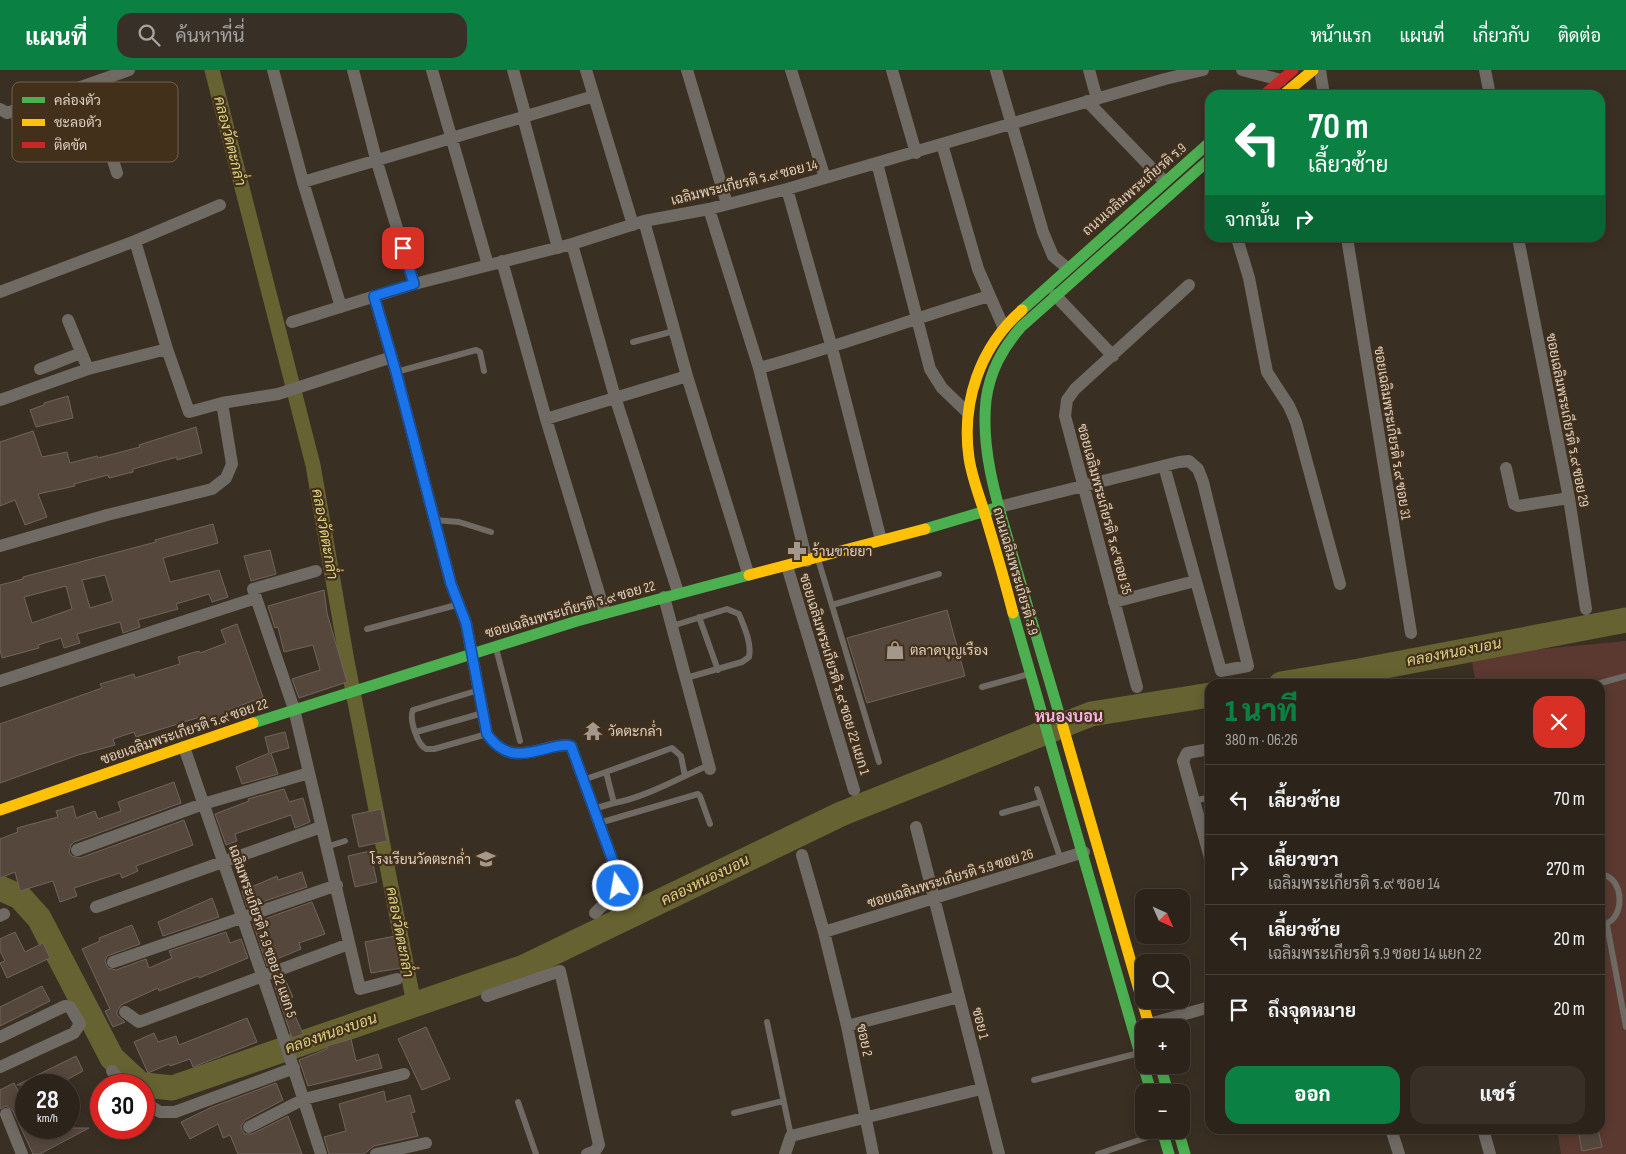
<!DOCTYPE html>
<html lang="th">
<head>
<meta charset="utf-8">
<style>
  body { margin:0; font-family:"Sofia Sans Condensed",Sarabun,sans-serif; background:#382f27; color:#f1f3f6; height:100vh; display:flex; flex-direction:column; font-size:19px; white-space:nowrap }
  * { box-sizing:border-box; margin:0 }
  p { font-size:16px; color:#a6a4a2 }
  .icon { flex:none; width:28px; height:28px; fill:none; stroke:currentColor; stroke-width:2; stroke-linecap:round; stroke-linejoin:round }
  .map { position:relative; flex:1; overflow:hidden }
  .drawer { position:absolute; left:1205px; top:609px; width:400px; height:455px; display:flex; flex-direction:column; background:#2c231a; border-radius:15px; box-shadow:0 2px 12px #0003,0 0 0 1px #484039 }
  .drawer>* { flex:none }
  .guide { position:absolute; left:1205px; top:20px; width:400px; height:152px; border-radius:15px; box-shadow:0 2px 12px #0003,0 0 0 1px #484039; background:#0b8043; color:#fff; overflow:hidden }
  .needle { width:32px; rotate:135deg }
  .buttons { position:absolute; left:1135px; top:819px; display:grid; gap:10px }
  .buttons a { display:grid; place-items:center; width:55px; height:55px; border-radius:10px; background:#2c231a; box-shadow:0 2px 12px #0003,0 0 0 1px #484039; font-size:25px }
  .speed { position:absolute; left:15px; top:1004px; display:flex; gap:10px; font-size:25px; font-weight:700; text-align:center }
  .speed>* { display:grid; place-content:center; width:65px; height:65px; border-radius:50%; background:#2c231a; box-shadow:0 2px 12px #0003,0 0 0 1px #484039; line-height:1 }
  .speed small { font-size:12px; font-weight:400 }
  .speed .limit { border:8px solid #d22; background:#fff; color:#111 }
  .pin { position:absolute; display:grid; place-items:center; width:42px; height:42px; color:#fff; margin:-21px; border-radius:10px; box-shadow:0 2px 8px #0006 }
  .me { position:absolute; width:55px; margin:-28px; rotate:348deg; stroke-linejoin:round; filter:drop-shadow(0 0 4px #0008) }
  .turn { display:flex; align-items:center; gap:18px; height:105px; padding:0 20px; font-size:22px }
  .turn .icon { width:65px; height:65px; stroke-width:2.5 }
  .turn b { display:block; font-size:35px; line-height:42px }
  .then { display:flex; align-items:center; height:48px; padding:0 20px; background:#0003; gap:10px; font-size:19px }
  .round { display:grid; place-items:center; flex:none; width:52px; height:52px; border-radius:15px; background:#382f27 }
  .headline { display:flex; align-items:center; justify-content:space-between; height:85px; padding:0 20px }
  h1 { font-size:30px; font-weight:800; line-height:38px; color:#0b8043 }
  .cta { display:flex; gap:10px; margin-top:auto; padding:10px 20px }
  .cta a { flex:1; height:58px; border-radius:15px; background:#0b8043; color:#fff; font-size:20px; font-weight:800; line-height:58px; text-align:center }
  .cta a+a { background:#382f27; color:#f1f3f6 }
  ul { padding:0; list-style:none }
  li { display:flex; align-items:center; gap:15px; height:70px; padding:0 20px; border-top:1px solid #484039 }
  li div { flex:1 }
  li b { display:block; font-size:19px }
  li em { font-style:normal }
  header { display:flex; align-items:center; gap:30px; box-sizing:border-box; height:70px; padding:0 25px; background:#0b8043; color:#fff }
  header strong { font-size:24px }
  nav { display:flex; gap:28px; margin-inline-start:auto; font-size:18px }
  .search { width:350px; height:45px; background:#382f27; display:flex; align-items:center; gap:12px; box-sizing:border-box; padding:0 18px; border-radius:15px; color:#a6a4a2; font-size:19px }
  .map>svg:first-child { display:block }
  .green { fill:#5b3930 }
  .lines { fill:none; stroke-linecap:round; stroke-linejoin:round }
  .canal { stroke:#676231; stroke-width:15 }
  .river { stroke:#676231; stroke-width:25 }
  .building { fill:#55473c; stroke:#70655c; fill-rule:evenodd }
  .lane { stroke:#6f6a64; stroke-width:6 }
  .street { stroke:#6f6a64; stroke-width:12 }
  .fast { stroke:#4caf50; stroke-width:11 }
  .slow { stroke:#ffc107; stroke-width:11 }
  .jam { stroke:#c62828; stroke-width:11 }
  .route-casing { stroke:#114b97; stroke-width:12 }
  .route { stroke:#1a73e8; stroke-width:9 }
  .labels { text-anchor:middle; stroke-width:4.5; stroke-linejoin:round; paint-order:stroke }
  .street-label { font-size:14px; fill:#dcd0c3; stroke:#43301a }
  .poi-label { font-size:14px; fill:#dcd0c3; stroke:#43301a; text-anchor:start }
  .water-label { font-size:15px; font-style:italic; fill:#dad483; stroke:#43301a }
  .quarter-label { font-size:16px; font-weight:bold; fill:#fab6e6; stroke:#43301a }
  .key { fill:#43301a; stroke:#71604d; stroke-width:1 }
  .key-label { font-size:14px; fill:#dcd0c3 }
</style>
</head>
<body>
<header>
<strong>แผนที่</strong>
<div class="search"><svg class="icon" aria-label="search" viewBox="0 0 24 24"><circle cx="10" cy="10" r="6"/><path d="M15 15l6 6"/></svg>ค้นหาที่นี่</div>
<nav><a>หน้าแรก</a><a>แผนที่</a><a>เกี่ยวกับ</a><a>ติดต่อ</a></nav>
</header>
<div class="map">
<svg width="1626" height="1084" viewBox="0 0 1626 1084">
  <rect width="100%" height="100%" fill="#3a2f23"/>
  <!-- green -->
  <path class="green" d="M 1626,571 L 1626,1084 L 1561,1084 L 1557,1059 L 1600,1059 L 1600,614 L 1476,614 L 1471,586 Z"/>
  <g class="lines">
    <!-- canal -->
    <path class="canal" d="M 212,0 L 313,395 L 347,591 L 414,934"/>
    <!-- river -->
    <path class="river" d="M 1281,614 L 1359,601 L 1626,550
      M 0,818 L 20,827 L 39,848 L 112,988 L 141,1015
      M 144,1015 L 172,1018 L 524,897 L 841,744 L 1091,644 L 1210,625"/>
  </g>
  <!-- building -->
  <path class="building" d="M 68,326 L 73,348 L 36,357 L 30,340 L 44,335 L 44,333 Z
    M 196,357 L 202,383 L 177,390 L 177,387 L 133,399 L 133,402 L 109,408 L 108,405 L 74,414 L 75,416 L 38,424 L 47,447 L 25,455 L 15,430 L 0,436 L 0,372 L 33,361 L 42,387 L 67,382 L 70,393 L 97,386 L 98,388 L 140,377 L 139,375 Z
    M 213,454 L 218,473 L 163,488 L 170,512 L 219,500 L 228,527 L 212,532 L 209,524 L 176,534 L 178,539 L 138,550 L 140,557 L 123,563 L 120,552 L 77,564 L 80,573 L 64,578 L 61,568 L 38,575 L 39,578 L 2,588 L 0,580 L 0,515 L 23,509 L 23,507 L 156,472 L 155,470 ZM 105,505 L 113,531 L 90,538 L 82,510 ZM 66,516 L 72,539 L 32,553 L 24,527 Z
    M 270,480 L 276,504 L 251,511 L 244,486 Z
    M 324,520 L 327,543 L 347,612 L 299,628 L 292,609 L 320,600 L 313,575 L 284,582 L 278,557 L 275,558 L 268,536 Z
    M 947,540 L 965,606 L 867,633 L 847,568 Z
    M 237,554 L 263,627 L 224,642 L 225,645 L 202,654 L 200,647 L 136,667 L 134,662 L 113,669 L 115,675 L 78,685 L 0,713 L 0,654 L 102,618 L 100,614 L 134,604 L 135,608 L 180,594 L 178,587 L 199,581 L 200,583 L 226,573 L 221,560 Z
    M 285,662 L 289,678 L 271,683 L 278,704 L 242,714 L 236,697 L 269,683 L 265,667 Z
    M 174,712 L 181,733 L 74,772 L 71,775 L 69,782 L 72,786 L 80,788 L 184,750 L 193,775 L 136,796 L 138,801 L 122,808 L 120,803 L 74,818 L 77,826 L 60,832 L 53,811 L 20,821 L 15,802 L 0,808 L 0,769 L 18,762 L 17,758 L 58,747 L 56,741 L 73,736 L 76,748 L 95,741 L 98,749 L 121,741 L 118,732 Z
    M 284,719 L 289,732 L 303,728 L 310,752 L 295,758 L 291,745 L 235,764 L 237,771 L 226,775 L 215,744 L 249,731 L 248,729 Z
    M 381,739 L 387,771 L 359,777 L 352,745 Z
    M 370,781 L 377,812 L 355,817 L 348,786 Z
    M 302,802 L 307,817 L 247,837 L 242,821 L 277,806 L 278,810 Z
    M 212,828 L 219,847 L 163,866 L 158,852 Z
    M 312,832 L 325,864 L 299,873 L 301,879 L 277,889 L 278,892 L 267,896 L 253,853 Z
    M 132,855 L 140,874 L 107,886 L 105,891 L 108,898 L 116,900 L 146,889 L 149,898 L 172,888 L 169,881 L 226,862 L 230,873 L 241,869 L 248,888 L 199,908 L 198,906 L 159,921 L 158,918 L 121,935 L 117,941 L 117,945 L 125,952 L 113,957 L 105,941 L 110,939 L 82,879 L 100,871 L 99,868 Z
    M 15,862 L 25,882 L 43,873 L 50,888 L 7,908 L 0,893 L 5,891 L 0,881 L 0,869 Z
    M 395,866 L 401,898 L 371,903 L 365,872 Z
    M 284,907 L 293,927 L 288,929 L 303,964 L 292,968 L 273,911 Z
    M 42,916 L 50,931 L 0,956 L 0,937 Z
    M 247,948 L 257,972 L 193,997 L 190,989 L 170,996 L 169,994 L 148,1003 L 134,972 L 154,963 L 158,972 L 176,966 L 179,975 Z
    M 426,957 L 450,1009 L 422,1020 L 398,969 Z
    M 351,969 L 356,991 L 378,984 L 382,998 L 308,1016 L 299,990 L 327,979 L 327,976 Z
    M 76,986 L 83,1001 L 57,1015 L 17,1015 Z
    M 14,1013 L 26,1036 L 26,1058 L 89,1058 L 40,1084 L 33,1084 L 13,1041 L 6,1036 L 0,1039 L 0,1020 Z
    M 276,1013 L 283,1030 L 245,1050 L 241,1056 L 242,1060 L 245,1064 L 252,1064 L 288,1046 L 302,1084 L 238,1084 L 230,1065 L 223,1068 L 218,1054 L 190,1069 L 181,1052 L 212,1037 Z
    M 384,1021 L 386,1032 L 410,1025 L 415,1042 L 411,1043 L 418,1066 L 374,1076 L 364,1084 L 329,1084 L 324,1067 L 346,1061 L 339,1034 Z
    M 1578,1059 L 1598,1059 L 1602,1077 L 1582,1081 Z"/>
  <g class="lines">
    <!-- lane -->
    <path class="lane" d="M 101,52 L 169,31 L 173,37
      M 633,272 L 674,261
      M 396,302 L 476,280 L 480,282 L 484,301
      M 435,450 L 459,452 L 491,462
      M 818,489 L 879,692
      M 832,535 L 939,504
      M 699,547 L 718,600
      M 672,556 L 727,539 L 739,544 C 744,557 752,573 749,587 L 742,592 L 686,608
      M 367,559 L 460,534
      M 496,578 L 520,671
      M 1597,614 L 1626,606
      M 982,617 L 1029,604
      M 479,620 L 413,640 C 409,649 417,674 426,679 L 434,679 L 487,664
      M 416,662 L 483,643
      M 685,706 L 681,686 L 672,678 L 606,702 L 614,733 C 644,728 681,707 709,695
      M 583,710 L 606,702
      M 1037,719 L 1061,790
      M 1194,731 L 1210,727
      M 593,739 L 614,733
      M 1002,743 L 1041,732
      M 599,753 L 698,724 L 700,726 L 710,754
      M 326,777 L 345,771
      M 1600,784 L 1602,804
      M 1600,804 C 1626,806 1626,854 1600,855
      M 1607,855 L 1626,957
      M 767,952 L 791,1066
      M 1034,1010 L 1139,983
      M 518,1032 L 536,1084
      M 734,1043 L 783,1031
      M 1098,1084 L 1163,1062"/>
    <!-- street -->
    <path class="street" d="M 273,0 L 303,112 L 341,237
      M 353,0 L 376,89 L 414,214
      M 432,0 L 488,195
      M 513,0 L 526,47
      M 586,0 L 633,155
      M 687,0 L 727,134
      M 791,0 L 825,108
      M 892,0 L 916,83
      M 996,0 L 1043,162 L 1053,186 L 1067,198
      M 1089,0 L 1097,29
      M 1242,0 L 1281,10
      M 1320,0 L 1324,25
      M 1485,0 L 1490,25
      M 89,14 L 117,103
      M 1087,31 L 1164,111
      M 0,39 L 7,43 L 129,0
      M 523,47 L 558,178
      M 942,74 L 978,199 L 1003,256
      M 877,93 L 930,299 L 942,318 L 968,343
      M 303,112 L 594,26
      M 787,119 L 832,278 L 881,470
      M 709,139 L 759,298 L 807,491
      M 644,151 L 687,306 L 748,503
      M 1237,168 L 1249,208 L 1267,302 L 1289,336 L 1296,352 L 1340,514
      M 1347,168 L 1411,563
      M 1518,168 L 1569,428 L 1586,539
      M 135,171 L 167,279 L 189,342 L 222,333 L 278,324 L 392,287
      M 572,174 L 615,327 L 678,522
      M 502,191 L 546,349 L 605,543
      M 0,222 L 135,171 L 220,135
      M 1055,225 L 1113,286
      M 374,226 L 396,302 L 451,514 L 466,553 L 487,664 C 506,691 524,684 552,677 C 559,676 565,674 571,676 L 619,808 L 615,823 L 595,843
      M 68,250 L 88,299
      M 292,252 L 414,214 L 572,174 L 644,151 L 709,139 L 787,119 L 1165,9 L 1203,0
      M 759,298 C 837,277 912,249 989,226
      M 40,299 L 81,283
      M 0,330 L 88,299 L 167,279
      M 546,349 L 687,306
      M 1506,398 L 1514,434 L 1518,436 L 1569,428
      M 999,437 L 1179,392 L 1189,391 L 1198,399 L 1203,412 L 1248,596 L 1221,601 L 1164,396
      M 0,476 L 107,445 L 212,419 L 226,408 L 232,394 L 222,333
      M 787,496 L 854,720
      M 316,501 L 253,519 L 294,639 L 360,919 L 397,909
      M 664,527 L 710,699
      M 1114,532 L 1195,511
      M 0,611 L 256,528
      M 1137,617 L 1065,346 L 1067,330 L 1075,319 L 1189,215
      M 184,677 L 283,966 L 321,1084
      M 1210,679 L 1187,683 L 1183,691 L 1210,788
      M 916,757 L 999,1084
      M 77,780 L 203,734 L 309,703
      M 802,785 L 824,862 L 847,956 L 873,1084
      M 96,837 L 321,757
      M 0,846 L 4,844
      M 824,862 L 1084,782
      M 113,892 L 337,815
      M 487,926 L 560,901 L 599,1075 L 595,1081 L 587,1084
      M 125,942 L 139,952 L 349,874
      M 1149,954 L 1210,937
      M 847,956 L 959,927
      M 0,967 L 65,936 L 70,937 L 80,954 L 74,963 L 0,997
      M 112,1001 L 124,1015
      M 144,1032 L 160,1042 L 175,1042 L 294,998
      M 6,1044 L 22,1084
      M 249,1057 L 304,1029 L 404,1004
      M 1391,1059 L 1399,1084
      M 1483,1059 L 1490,1084
      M 376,1084 L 426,1073
      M 785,1084 L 791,1066 L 981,1019"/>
    <!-- fast -->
    <path class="fast" d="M 1022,240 L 1210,72
      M 925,459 L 999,437
      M 1013,543 L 1151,1022
      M 253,653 L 577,551 L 749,505
      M 1063,657 C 1047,604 1032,550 1016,497 C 1001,443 980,387 986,330 C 990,301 1002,279 1021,257 L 1210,89
      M 1160,995 L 1168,1022
      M 1162,1060 L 1169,1084
      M 1178,1060 L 1185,1084"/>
    <!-- slow -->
    <path class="slow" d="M 1283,25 L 1313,0
      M 749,505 L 925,459
      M 1013,543 C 1005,512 996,481 987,451 C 981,430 972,409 969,388 C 961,332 980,277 1022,240
      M 1063,657 L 1150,958
      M 0,740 L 253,653"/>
    <!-- jam -->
    <path class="jam" d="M 1264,25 L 1293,0"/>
  </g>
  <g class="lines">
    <!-- route casing -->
    <g class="route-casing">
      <path id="route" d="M 403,178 L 414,214 L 374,226 L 396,302 L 451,514 L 466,553 L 487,664 C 506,691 524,684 553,677 C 559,676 565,674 571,676 L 619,808 L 618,816"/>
    </g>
    <!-- route -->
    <use href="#route" class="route"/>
  </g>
  <!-- icons -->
  <defs>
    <g id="pharmacy-bare" transform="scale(1.5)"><path d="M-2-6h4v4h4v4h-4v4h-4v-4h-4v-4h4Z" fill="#a3988b" stroke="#43301a" stroke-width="2.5" paint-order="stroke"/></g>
    <g id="shop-bare" transform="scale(1.5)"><path d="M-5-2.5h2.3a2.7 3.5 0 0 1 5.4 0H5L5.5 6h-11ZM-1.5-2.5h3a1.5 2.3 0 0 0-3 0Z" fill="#a3988b" stroke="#43301a" stroke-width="2.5" paint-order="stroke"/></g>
    <g id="temple-bare" transform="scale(1.5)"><path d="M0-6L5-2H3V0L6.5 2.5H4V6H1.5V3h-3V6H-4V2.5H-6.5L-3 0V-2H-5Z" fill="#a3988b" stroke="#43301a" stroke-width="2.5" paint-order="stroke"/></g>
    <g id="school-bare" transform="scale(1.5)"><path d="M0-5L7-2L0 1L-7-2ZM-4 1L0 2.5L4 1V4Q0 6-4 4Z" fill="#a3988b" stroke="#43301a" stroke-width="2.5" paint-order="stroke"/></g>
  </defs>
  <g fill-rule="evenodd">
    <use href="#pharmacy-bare" x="797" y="481"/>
    <use href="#shop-bare" x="895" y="580"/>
    <use href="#temple-bare" x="593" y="661"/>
    <use href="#school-bare" x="486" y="789"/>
  </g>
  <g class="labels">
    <!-- street labels -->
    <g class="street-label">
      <text transform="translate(744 112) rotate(-14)" y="5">เฉลิมพระเกียรติ ร.๙ ซอย 14</text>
      <text transform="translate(1134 119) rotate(-41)" y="5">ถนนเฉลิมพระเกียรติ ร.9</text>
      <text transform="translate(1568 350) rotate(79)" y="5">ซอยเฉลิมพระเกียรติ ร.๙ ซอย 29</text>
      <text transform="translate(1393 363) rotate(81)" y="5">ซอยเฉลิมพระเกียรติ ร.๙ ซอย 31</text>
      <text transform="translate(1105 439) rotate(75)" y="5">ซอยเฉลิมพระเกียรติ ร.๙ ซอย 35</text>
      <text transform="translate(1016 501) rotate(74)" y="5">ถนนเฉลิมพระเกียรติ ร.9</text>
      <text transform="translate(570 539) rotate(-16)" y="5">ซอยเฉลิมพระเกียรติ ร.๙ ซอย 22</text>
      <text transform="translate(835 604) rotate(73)" y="5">ซอยเฉลิมพระเกียรติ ร.๙ ซอย 22 แยก 1</text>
      <text transform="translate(184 661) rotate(-19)" y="5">ซอยเฉลิมพระเกียรติ ร.๙ ซอย 22</text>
      <text transform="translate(950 808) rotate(-17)" y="5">ซอยเฉลิมพระเกียรติ ร.9 ซอย 26</text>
      <text transform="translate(263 861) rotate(71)" y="5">เฉลิมพระเกียรติ ร.9 ซอย 22 แยก 5</text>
      <text transform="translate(981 953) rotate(76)" y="5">ซอย 1</text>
      <text transform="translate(865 970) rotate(78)" y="5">ซอย 2</text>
    </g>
    <!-- poi labels -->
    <g class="poi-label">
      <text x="812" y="486">ร้านขายยา</text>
      <text x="910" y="585">ตลาดบุญเรือง</text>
      <text x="608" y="666">วัดตะกล่ำ</text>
      <text x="471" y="794" text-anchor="end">โรงเรียนวัดตะกล่ำ</text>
    </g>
    <!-- water labels -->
    <g class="water-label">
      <text transform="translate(230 71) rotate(76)" y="5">คลองวัดตะกล่ำ</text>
      <text transform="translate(325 464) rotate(80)" y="5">คลองวัดตะกล่ำ</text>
      <text transform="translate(1454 582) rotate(-11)" y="5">คลองหนองบอน</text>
      <text transform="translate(705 810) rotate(-26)" y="5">คลองหนองบอน</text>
      <text transform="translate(400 862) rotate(79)" y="5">คลองวัดตะกล่ำ</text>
      <text transform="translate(331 963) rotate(-19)" y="5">คลองหนองบอน</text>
    </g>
    <!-- quarter labels -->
    <g class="quarter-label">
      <text x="1069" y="652">หนองบอน</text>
    </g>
  </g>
  <!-- legend -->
  <rect x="12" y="12" width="166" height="80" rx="8" class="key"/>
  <rect x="22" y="27" width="23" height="6" fill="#4caf50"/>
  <rect x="22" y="49" width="23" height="7" fill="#ffc107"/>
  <rect x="22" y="72" width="23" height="6" fill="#c62828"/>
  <g class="key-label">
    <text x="54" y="35">คล่องตัว</text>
    <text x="54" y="57">ชะลอตัว</text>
    <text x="54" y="80">ติดขัด</text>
  </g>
</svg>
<div class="buttons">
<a><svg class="needle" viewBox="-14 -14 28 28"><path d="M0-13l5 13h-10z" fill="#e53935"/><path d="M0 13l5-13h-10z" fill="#a6a4a2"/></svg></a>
<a><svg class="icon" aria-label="search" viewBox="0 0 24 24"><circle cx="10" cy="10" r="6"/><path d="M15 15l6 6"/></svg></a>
<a>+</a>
<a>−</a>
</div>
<div class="speed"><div>28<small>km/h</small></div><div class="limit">30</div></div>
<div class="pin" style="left:403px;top:178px;background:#d93025"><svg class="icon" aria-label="arrive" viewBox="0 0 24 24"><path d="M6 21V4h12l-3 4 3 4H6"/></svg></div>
<svg class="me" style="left:618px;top:816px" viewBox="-20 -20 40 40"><circle r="17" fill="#1a73e8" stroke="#fff" stroke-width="3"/><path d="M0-11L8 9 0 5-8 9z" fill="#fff"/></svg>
<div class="guide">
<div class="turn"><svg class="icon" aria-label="left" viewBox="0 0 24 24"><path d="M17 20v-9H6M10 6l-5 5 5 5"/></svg><div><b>70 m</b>เลี้ยวซ้าย</div></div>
<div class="then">จากนั้น<svg class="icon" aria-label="right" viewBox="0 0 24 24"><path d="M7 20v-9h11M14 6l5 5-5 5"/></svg></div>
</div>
<section class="drawer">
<div class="headline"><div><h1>1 นาที</h1><p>380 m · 06:26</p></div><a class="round" style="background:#d93025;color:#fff"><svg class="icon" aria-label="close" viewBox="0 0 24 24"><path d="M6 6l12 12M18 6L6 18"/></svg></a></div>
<ul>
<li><svg class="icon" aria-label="left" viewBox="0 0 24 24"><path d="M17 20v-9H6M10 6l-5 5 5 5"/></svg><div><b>เลี้ยวซ้าย</b></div><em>70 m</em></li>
<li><svg class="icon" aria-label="right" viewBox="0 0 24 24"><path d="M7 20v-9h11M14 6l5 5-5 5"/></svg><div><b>เลี้ยวขวา</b><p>เฉลิมพระเกียรติ ร.๙ ซอย 14</p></div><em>270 m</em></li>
<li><svg class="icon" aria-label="left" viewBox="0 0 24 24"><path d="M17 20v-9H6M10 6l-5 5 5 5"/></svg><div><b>เลี้ยวซ้าย</b><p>เฉลิมพระเกียรติ ร.9 ซอย 14 แยก 22</p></div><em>20 m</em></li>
<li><svg class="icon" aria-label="arrive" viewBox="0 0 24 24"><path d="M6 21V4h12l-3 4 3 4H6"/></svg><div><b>ถึงจุดหมาย</b></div><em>20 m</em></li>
</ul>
<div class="cta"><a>ออก</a><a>แชร์</a></div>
</section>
</div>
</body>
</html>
